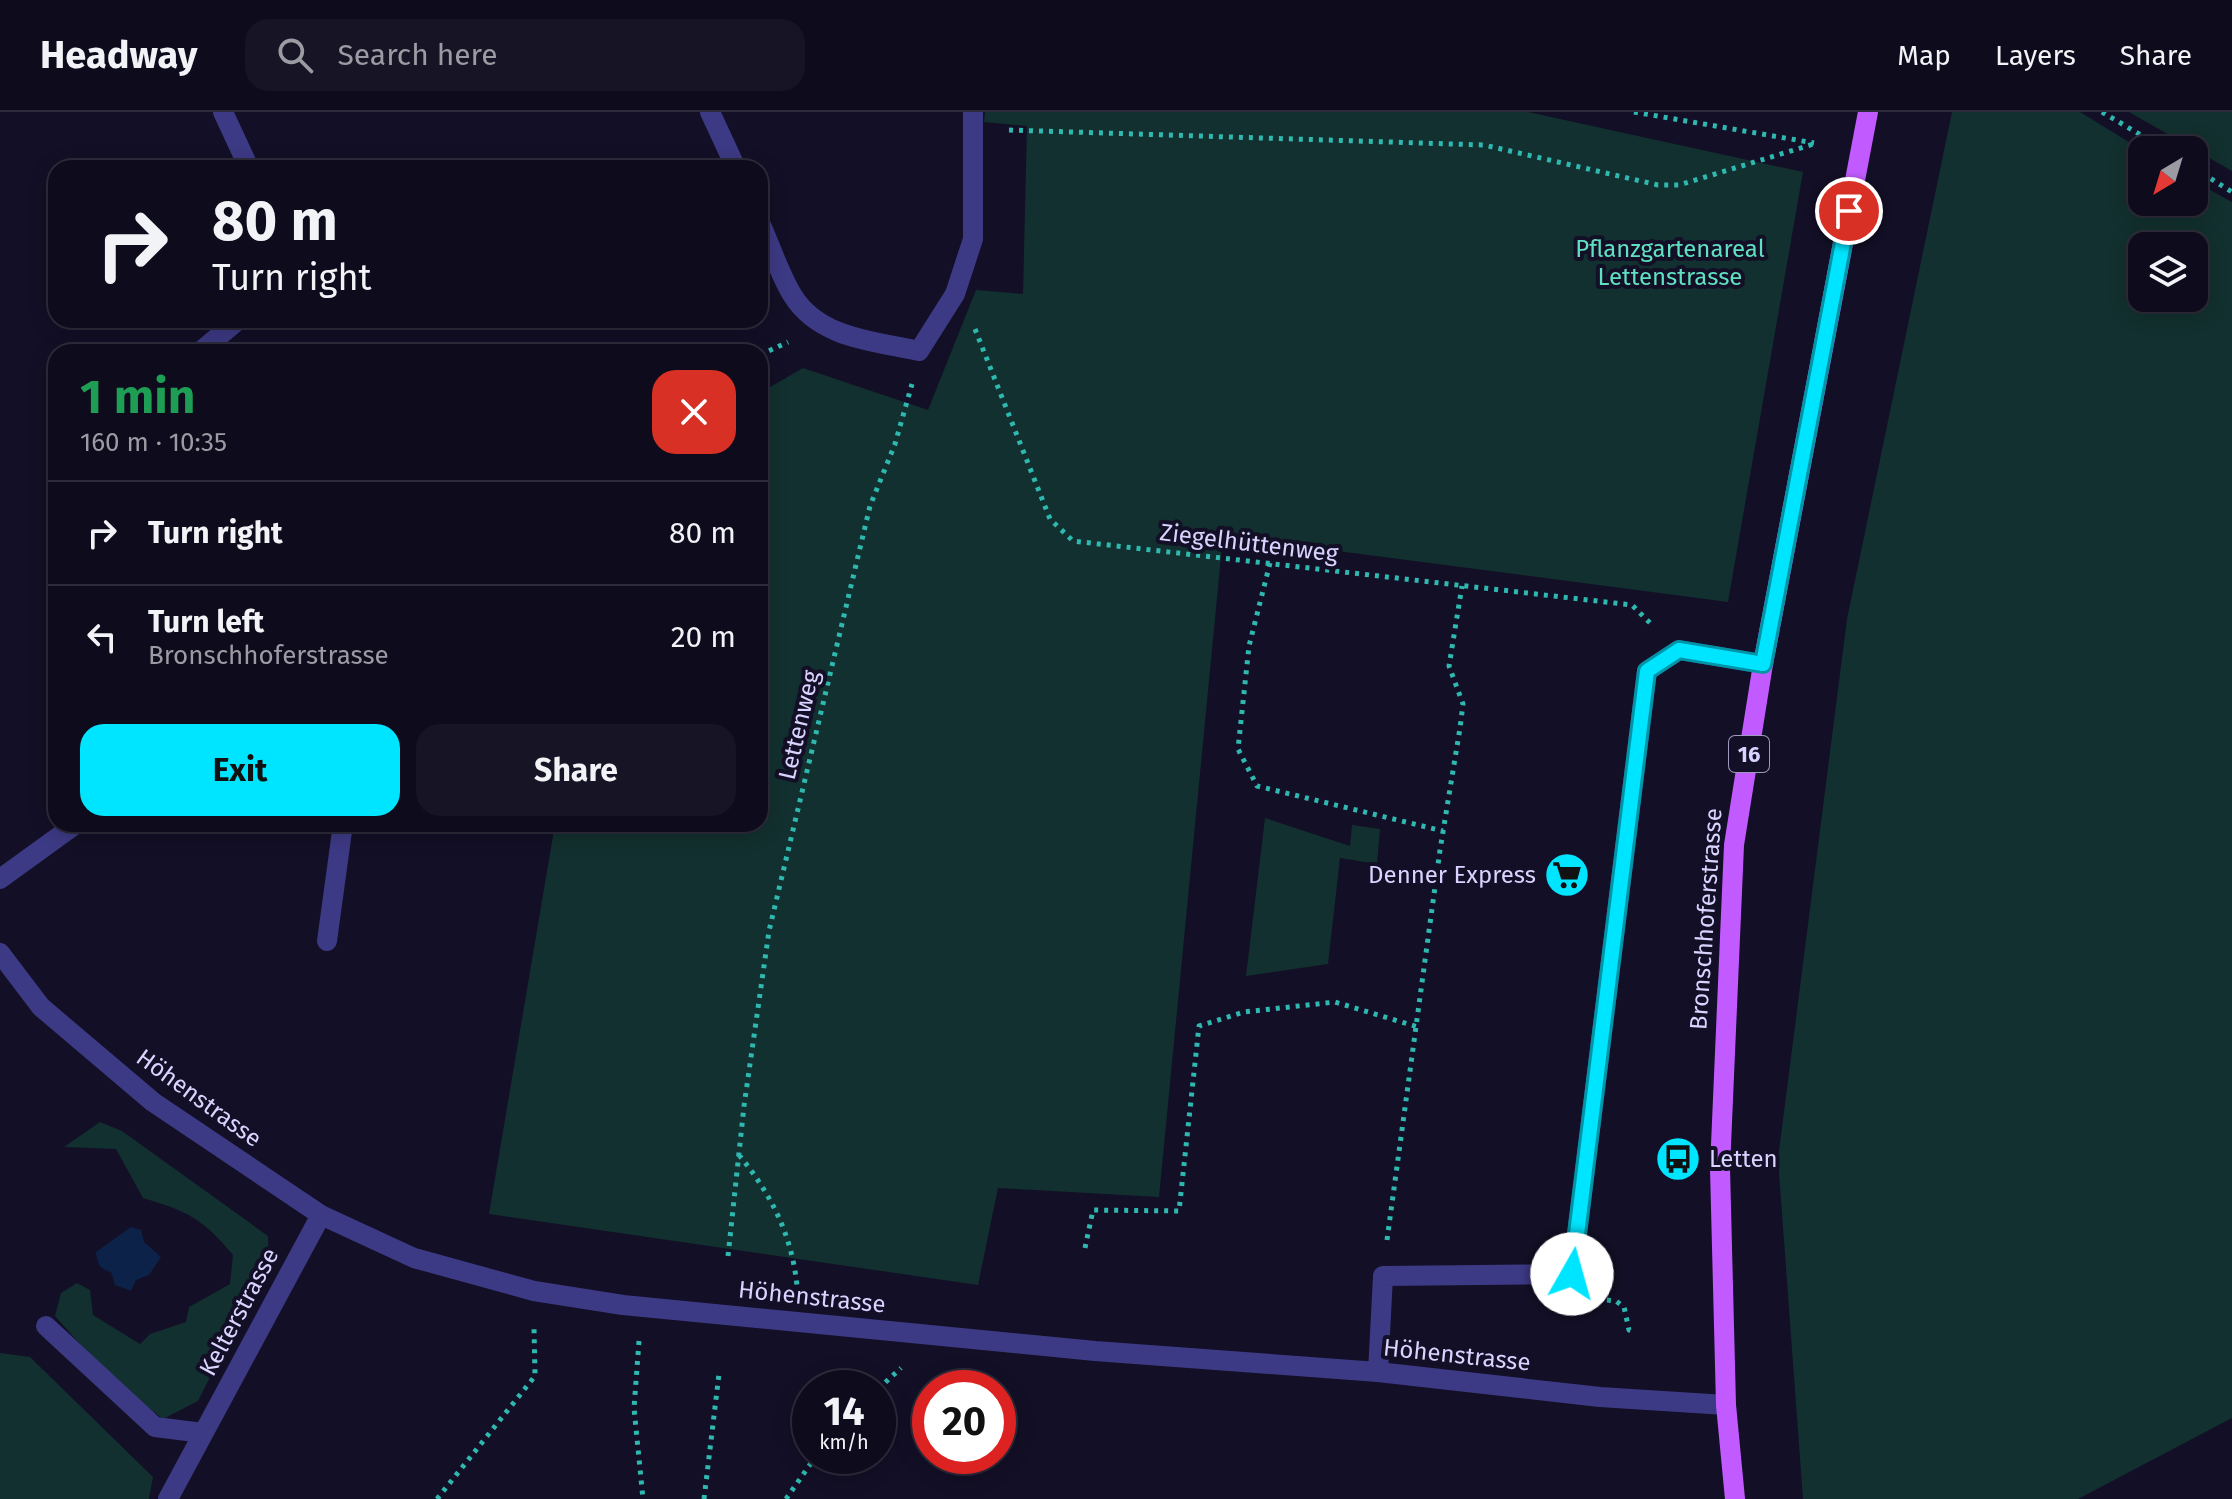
<!DOCTYPE html>
<html lang="en">
<head>
<meta charset="utf-8">
<style>
  body { margin:0; font-family:"Fira Sans",sans-serif; background:#171425; color:#f1f3f6; height:100vh; display:flex; flex-direction:column; font-size:30px; white-space:nowrap }
  * { box-sizing:border-box; margin:0 }
  p { font-size:26px; color:#9b9ba3 }
  .icon { flex:none; width:44px; height:44px; fill:none; stroke:currentColor; stroke-width:2; stroke-linecap:round; stroke-linejoin:round }
  .map { position:relative; flex:1; overflow:hidden }
  .side { position:absolute; left:48px; top:232px; width:720px; height:488px; display:flex; flex-direction:column; background:#0e0b1c; border-radius:24px; box-shadow:0 4px 20px #0003,0 0 0 2px #2e2b3b }
  .side>* { flex:none }
  .banner { position:absolute; left:48px; top:48px; width:720px; height:168px; border-radius:24px; box-shadow:0 4px 20px #0003,0 0 0 2px #2e2b3b; background:#0e0b1c; color:#f1f3f6; overflow:hidden }
  .needle { width:52px; rotate:218deg }
  .buttons { position:absolute; left:2128px; top:24px; display:grid; gap:16px }
  .buttons a { display:grid; place-items:center; width:80px; height:80px; border-radius:16px; background:#0e0b1c; box-shadow:0 4px 20px #0003,0 0 0 2px #2e2b3b; font-size:40px }
  .speed { position:absolute; left:792px; top:1258px; display:flex; gap:16px; font-size:40px; font-weight:700; text-align:center }
  .speed>* { display:grid; place-content:center; width:104px; height:104px; border-radius:50%; background:#0e0b1c; box-shadow:0 4px 20px #0003,0 0 0 2px #2e2b3b; line-height:1 }
  .speed small { font-size:20px; font-weight:400 }
  .speed .limit { border:12px solid #d22; background:#fff; color:#111 }
  .pin { position:absolute; display:grid; place-items:center; width:68px; height:68px; color:#fff; margin:-34px; border:4px solid #fff; border-radius:50%; box-shadow:0 2px 8px #0007 }
  .me { position:absolute; width:88px; margin:-44px; rotate:7deg; stroke-linejoin:round; filter:drop-shadow(0 0 6px #0008) }
  .turn { display:flex; align-items:center; gap:28px; height:168px; padding:0 32px; font-size:36px }
  .turn .icon { width:104px; height:104px; stroke-width:2.5 }
  .turn b { display:block; font-size:56px; line-height:68px }
  .round { display:grid; place-items:center; flex:none; width:84px; height:84px; border-radius:24px; background:#171425 }
  .head { display:flex; align-items:center; justify-content:space-between; height:136px; padding:0 32px }
  h1 { font-size:48px; font-weight:700; line-height:60px; color:#1e9e55 }
  .button { display:flex; gap:16px; margin-top:auto; padding:16px 32px }
  .button a { flex:1; height:92px; border-radius:24px; background:#00e5ff; color:#111; font-size:32px; font-weight:700; line-height:92px; text-align:center }
  .button a+a { background:#171425; color:#f1f3f6 }
  ul { padding:0; list-style:none }
  li { display:flex; align-items:center; gap:24px; height:104px; padding:0 32px; border-top:2px solid #2e2b3b }
  li div { flex:1 }
  li b { display:block; font-size:30px }
  li em { font-style:normal }
  header { display:flex; align-items:center; gap:48px; box-sizing:border-box; height:112px; padding:0 40px; background:#0e0b1c; border-bottom:2px solid #2e2b3b }
  header strong { font-size:38px }
  nav { display:flex; gap:44px; margin-inline-start:auto; font-size:28px }
  .search { width:560px; height:72px; background:#171425; display:flex; align-items:center; gap:20px; box-sizing:border-box; padding:0 28px; border-radius:24px; color:#9b9ba3; font-size:30px }
  .map>svg:first-child { display:block }
  .green { fill:#12302f; fill-rule:evenodd }
  .water { fill:#0c2248 }
  .lines { fill:none; stroke-linecap:round; stroke-linejoin:round }
  .path { stroke:#2fb8b0; stroke-width:5; stroke-dasharray:4 6; stroke-linecap:butt }
  .minor { stroke:#3d3a85; stroke-width:20 }
  .major { stroke:#c25bff; stroke-width:20 }
  .route-casing { stroke:#0095a6; stroke-width:20 }
  .route { stroke:#00e5ff; stroke-width:14 }
  .labels { text-anchor:middle; stroke-width:8; stroke-linejoin:round; paint-order:stroke }
  .shield { fill:#130f26; stroke:#9e99be; stroke-width:2 }
  .shield-label { font-size:22px; font-weight:bold; fill:#d9d4ff }
  .park-label { font-size:24px; fill:#5fe0c0; stroke:#130f26 }
  .street-label { font-size:24px; fill:#d9d4ff; stroke:#130f26 }
  .poi-label { font-size:24px; fill:#d9d4ff; stroke:#130f26; text-anchor:end }
</style>
</head>
<body>
<header>
<strong>Headway</strong>
<div class="search"><svg class="icon" aria-label="search" viewBox="0 0 24 24"><circle cx="10" cy="10" r="6"/><path d="M15 15l6 6"/></svg>Search here</div>
<nav><a>Map</a><a>Layers</a><a>Share</a></nav>
</header>
<div class="map">
<svg width="2232" height="1387" viewBox="0 0 2232 1387">
  <rect width="100%" height="100%" fill="#130f26"/>
  <!-- green -->
  <path class="green" d="M 985,0 L 1528,0 L 1803,60 L 1728,490 L 1223,424 L 1159,1085 L 998,1076 L 978,1173 L 489,1102 L 555,712 L 760,712 L 760,281 L 803,256 L 928,298 L 976,178 L 1023,182 L 1027,14 L 984,10 Z
    M 1952,0 L 2080,0 L 2142,38 L 2142,90 L 2194,90 L 2194,69 L 2232,90 L 2232,1306 L 2078,1387 L 1803,1387 L 1778,1047 L 1847,507 ZM 2194,134 L 2194,186 L 2142,186 L 2142,134 Z
    M 2129,0 L 2232,0 L 2232,59 Z
    M 1265,706 L 1350,734 L 1352,713 L 1380,717 L 1377,752 L 1340,746 L 1328,852 L 1246,864 Z
    M 100,1010 L 122,1019 L 268,1124 L 269,1149 L 198,1289 L 163,1307 L 112,1268 L 55,1204 L 61,1181 L 77,1171 L 90,1178 L 93,1203 L 140,1232 L 150,1222 L 186,1210 L 189,1195 L 230,1172 L 233,1143 C 202,1106 189,1100 143,1086 L 116,1037 L 64,1035 Z
    M 0,1241 L 30,1245 L 153,1365 L 149,1387 L 0,1387 Z"/>
  <!-- water -->
  <path class="water" d="M 131,1115 L 141,1118 L 144,1130 L 161,1145 L 149,1163 L 136,1168 L 131,1179 L 115,1173 L 111,1160 C 100,1158 97,1151 96,1140 Z"/>
  <g class="lines">
    <!-- path -->
    <path class="path" d="M 1634,0 L 1814,31
      M 2102,0 L 2166,38
      M 1009,18 L 1484,33 L 1658,73 L 1679,73 L 1817,31
      M 2194,56 L 2232,80
      M 975,217 L 1050,407 L 1073,429 L 1632,493 L 1651,512
      M 760,243 L 788,230
      M 1270,451 L 1249,534 L 1238,637 L 1257,674 L 1443,719
      M 739,1043 C 771,1082 792,1123 797,1174
      M 1387,1128 L 1440,738 L 1460,616 L 1463,592 L 1449,554 L 1462,474
      M 1085,1136 L 1093,1098 L 1179,1099 L 1199,914 L 1244,900 L 1335,890 L 1418,915
      M 728,1144 L 744,994 L 769,819 L 870,394 L 895,332 L 912,272
      M 1597,1187 L 1616,1189 L 1624,1195 L 1629,1218 L 1635,1219
      M 639,1229 L 634,1296 L 643,1387
      M 878,1277 L 901,1256
      M 437,1387 L 535,1264 L 534,1216
      M 704,1387 L 719,1262
      M 786,1387 L 816,1344"/>
    <!-- minor -->
    <path class="minor" d="M 223,0 L 249,56
      M 710,0 L 736,56
      M 760,111 C 771,134 779,162 793,184 C 820,227 875,229 919,239 L 955,182 L 973,127 L 973,0
      M 200,240 L 238,208
      M 0,767 L 76,712
      M 327,829 L 343,712
      M 0,841 L 41,895 L 153,990 L 321,1103 L 414,1146 L 534,1179 L 623,1193 L 1095,1239 L 1378,1260 L 1600,1285 L 1726,1293
      M 46,1214 L 155,1315 L 203,1321
      M 1378,1260 L 1383,1164 L 1572,1162 L 1647,559 L 1679,538 L 1763,552
      M 168,1387 L 321,1103"/>
    <!-- major -->
    <path class="major" d="M 1735,1387 L 1726,1293 L 1720,1056 L 1734,733 L 1763,552 L 1868,0"/>
  </g>
  <g class="lines">
    <!-- route casing -->
    <g class="route-casing">
      <path id="route" d="M 1572,1162 L 1647,559 L 1679,538 L 1763,552 L 1849,99"/>
    </g>
    <!-- route -->
    <use href="#route" class="route"/>
  </g>
  <!-- icons -->
  <defs>
    <g id="supermarket-disc" transform="scale(2.3)"><circle r="9.5" fill="#00e5ff" stroke="#130f26"/><path d="M-6-5.5h2.5l.6 2H6L4.5 2H-2.5L-4.4-4H-6ZM-1.5 3.2a1.3 1.3 0 1 0 .1 0ZM3 3.2a1.3 1.3 0 1 0 .1 0Z" fill="#111"/></g>
    <g id="bus-disc" transform="scale(2.3)"><circle r="9.5" fill="#00e5ff" stroke="#130f26"/><path d="M-5-6H5V4H4V6H2V4H-2V6H-4V4H-5ZM-3.5-4V0h7V-4ZM-3.5 1.2v1.5H-2V1.2ZM2 1.2v1.5H3.5V1.2Z" fill="#111"/></g>
  </defs>
  <g fill-rule="evenodd">
    <use href="#supermarket-disc" x="1567" y="763"/>
    <use href="#bus-disc" x="1678" y="1047"/>
  </g>
  <g class="labels">
    <!-- shield labels -->
    <rect class="shield" x="1729" y="624" width="40" height="36" rx="6"/>
    <g class="shield-label">
      <text x="1749" y="650">16</text>
    </g>
    <!-- park labels -->
    <g class="park-label">
      <text x="1670" y="145">Pflanzgartenareal<tspan x="1670" dy="28">Lettenstrasse</tspan></text>
    </g>
    <!-- street labels -->
    <g class="street-label">
      <text transform="translate(1249 431) rotate(7)" y="8">Ziegelhüttenweg</text>
      <text transform="translate(799 613) rotate(-77)" y="8">Lettenweg</text>
      <text transform="translate(1706 807) rotate(-86)" y="8">Bronschhoferstrasse</text>
      <text transform="translate(199 986) rotate(36)" y="8">Höhenstrasse</text>
      <text transform="translate(812 1185) rotate(6)" y="8">Höhenstrasse</text>
      <text transform="translate(239 1200) rotate(-62)" y="8">Kelterstrasse</text>
      <text transform="translate(1457 1243) rotate(6)" y="8">Höhenstrasse</text>
    </g>
    <!-- poi labels -->
    <g class="poi-label">
      <text x="1536" y="771">Denner Express</text>
      <text x="1709" y="1055" text-anchor="start">Letten</text>
    </g>
  </g>
</svg>
<div class="buttons">
<a><svg class="needle" viewBox="-14 -14 28 28"><path d="M0-13l5 13h-10z" fill="#e53935"/><path d="M0 13l5-13h-10z" fill="#9b9ba3"/></svg></a>
<a><svg class="icon" aria-label="layers" viewBox="0 0 24 24"><path d="M12 4l9 5-9 5-9-5zM3 14l9 5 9-5"/></svg></a>
</div>
<div class="speed"><div>14<small>km/h</small></div><div class="limit">20</div></div>
<div class="pin" style="left:1849px;top:99px;background:#d93025"><svg class="icon" aria-label="arrive" viewBox="0 0 24 24"><path d="M6 21V4h12l-3 4 3 4H6"/></svg></div>
<svg class="me" style="left:1572px;top:1162px" viewBox="-20 -20 40 40"><circle r="19" fill="#fff"/><path d="M0-13L10 11 0 6-10 11z" fill="#00e5ff"/></svg>
<div class="banner">
<div class="turn"><svg class="icon" aria-label="right" viewBox="0 0 24 24"><path d="M7 20v-9h11M14 6l5 5-5 5"/></svg><div><b>80 m</b>Turn right</div></div>
</div>
<section class="side">
<div class="head"><div><h1>1 min</h1><p>160 m · 10:35</p></div><a class="round" style="background:#d93025;color:#fff"><svg class="icon" aria-label="close" viewBox="0 0 24 24"><path d="M6 6l12 12M18 6L6 18"/></svg></a></div>
<ul>
<li><svg class="icon" aria-label="right" viewBox="0 0 24 24"><path d="M7 20v-9h11M14 6l5 5-5 5"/></svg><div><b>Turn right</b></div><em>80 m</em></li>
<li><svg class="icon" aria-label="left" viewBox="0 0 24 24"><path d="M17 20v-9H6M10 6l-5 5 5 5"/></svg><div><b>Turn left</b><p>Bronschhoferstrasse</p></div><em>20 m</em></li>
</ul>
<div class="button"><a>Exit</a><a>Share</a></div>
</section>
</div>
</body>
</html>
